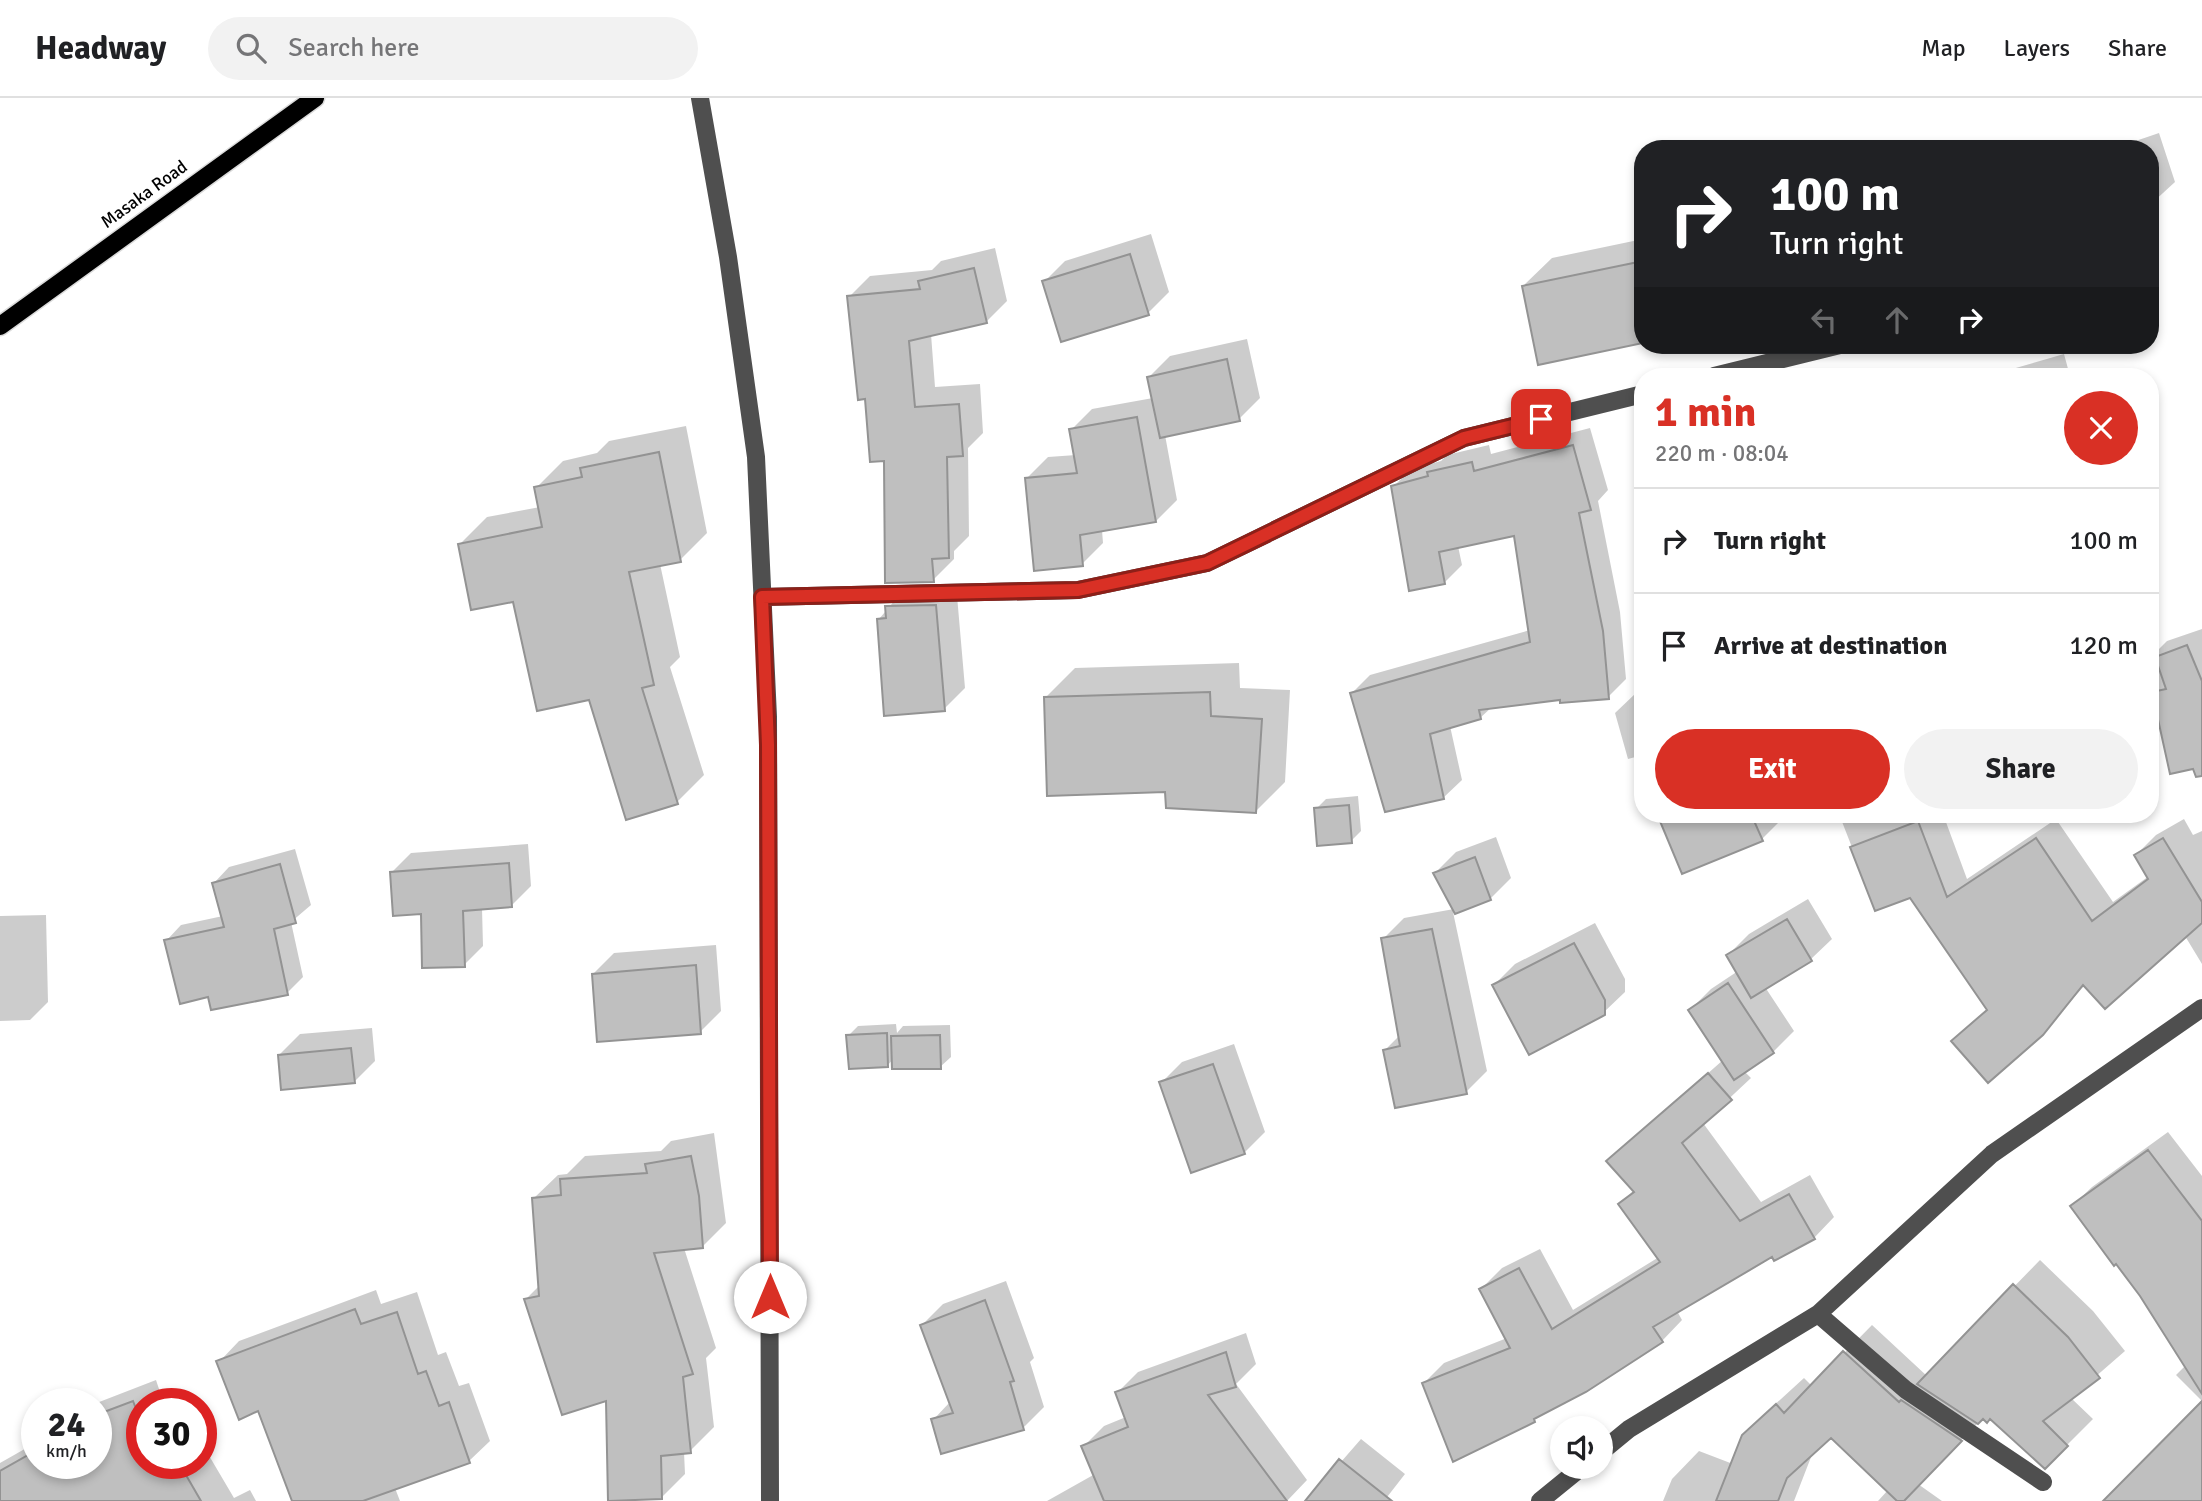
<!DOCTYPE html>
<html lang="en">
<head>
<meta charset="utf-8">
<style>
  body { margin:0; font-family:Signika,sans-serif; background:#f2f2f2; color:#202124; height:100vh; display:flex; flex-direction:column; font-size:26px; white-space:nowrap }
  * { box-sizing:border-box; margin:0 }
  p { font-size:23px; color:#757577 }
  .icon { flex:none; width:38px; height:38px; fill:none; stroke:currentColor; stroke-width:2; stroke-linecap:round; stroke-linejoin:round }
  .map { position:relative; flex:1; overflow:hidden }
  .side { position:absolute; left:1634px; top:270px; width:525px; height:455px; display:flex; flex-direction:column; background:#fff; border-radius:28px; box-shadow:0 4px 10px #0003 }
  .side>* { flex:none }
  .guide { position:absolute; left:1634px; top:42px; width:525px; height:214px; border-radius:28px; box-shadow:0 4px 10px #0003; background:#202124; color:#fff; overflow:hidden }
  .controls { position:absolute; left:1550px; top:1318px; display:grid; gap:14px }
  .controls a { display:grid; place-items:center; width:63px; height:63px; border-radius:50%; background:#fff; box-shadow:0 4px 10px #0003; font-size:35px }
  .speed { position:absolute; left:21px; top:1290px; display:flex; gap:14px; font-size:35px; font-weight:700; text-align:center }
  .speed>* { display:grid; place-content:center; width:91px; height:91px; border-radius:50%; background:#fff; box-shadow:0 4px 10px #0003; line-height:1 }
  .speed small { font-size:18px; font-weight:400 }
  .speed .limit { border:10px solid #d22; background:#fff; color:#111 }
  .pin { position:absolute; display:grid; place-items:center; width:60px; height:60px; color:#fff; margin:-30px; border-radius:14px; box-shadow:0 4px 10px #0006 }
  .me { position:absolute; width:77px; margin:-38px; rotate:0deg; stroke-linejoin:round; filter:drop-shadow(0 0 5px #0008) }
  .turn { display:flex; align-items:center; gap:24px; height:147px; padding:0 21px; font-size:32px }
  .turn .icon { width:91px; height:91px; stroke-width:2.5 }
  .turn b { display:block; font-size:49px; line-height:60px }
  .lanes { display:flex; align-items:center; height:66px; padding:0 21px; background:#0003; justify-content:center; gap:35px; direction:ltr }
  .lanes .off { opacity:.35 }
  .round { display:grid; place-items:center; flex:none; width:74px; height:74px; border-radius:37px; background:#f2f2f2 }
  .overview { display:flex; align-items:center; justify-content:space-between; height:119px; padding:0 21px }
  h1 { font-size:42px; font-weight:700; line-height:52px; color:#d93025 }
  .action { display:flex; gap:14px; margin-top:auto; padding:14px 21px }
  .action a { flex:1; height:80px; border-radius:42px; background:#d93025; color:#fff; font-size:28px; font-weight:700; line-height:80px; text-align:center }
  .action a+a { background:#f2f2f2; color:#202124 }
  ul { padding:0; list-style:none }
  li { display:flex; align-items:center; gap:21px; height:105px; padding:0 21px; border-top:2px solid #e0e0e0 }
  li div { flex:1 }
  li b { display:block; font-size:26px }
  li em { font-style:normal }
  header { display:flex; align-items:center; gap:42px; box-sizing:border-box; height:98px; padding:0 35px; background:#fff; border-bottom:2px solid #e0e0e0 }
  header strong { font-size:33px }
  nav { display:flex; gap:38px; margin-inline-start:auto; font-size:24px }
  .search { width:490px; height:63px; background:#f2f2f2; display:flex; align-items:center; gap:18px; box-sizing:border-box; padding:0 24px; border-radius:38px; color:#757577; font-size:26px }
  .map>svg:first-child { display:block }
  .shadow { fill:#0003 }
  .building { fill:#bfbfbf; stroke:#939393; stroke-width:2 }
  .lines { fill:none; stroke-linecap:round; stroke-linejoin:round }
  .major-casing { stroke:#dbdbdb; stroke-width:21 }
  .minor { stroke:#4f4f4f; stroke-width:18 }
  .major { stroke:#000; stroke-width:18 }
  .route-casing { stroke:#8d1f18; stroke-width:18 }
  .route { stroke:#d93025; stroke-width:12 }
  .labels { text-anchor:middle; stroke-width:5; stroke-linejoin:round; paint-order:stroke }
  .street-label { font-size:18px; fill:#000; stroke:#fff }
</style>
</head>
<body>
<header>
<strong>Headway</strong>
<div class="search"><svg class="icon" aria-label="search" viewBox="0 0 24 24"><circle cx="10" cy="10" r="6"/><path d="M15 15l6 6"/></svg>Search here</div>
<nav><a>Map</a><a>Layers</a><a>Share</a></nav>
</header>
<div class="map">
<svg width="2202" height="1403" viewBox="0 0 2202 1403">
  <rect width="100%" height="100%" fill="#fff"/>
  <!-- shadow -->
  <path class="shadow" d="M 2159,35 L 2175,84 L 2151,106 L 2151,51 L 2112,51 Z
    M 1151,136 L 1169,194 L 1148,215 L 1044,184 L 1065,163 Z
    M 1643,141 L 1643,244 L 1539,265 L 1523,188 L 1552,160 Z
    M 995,150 L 1007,203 L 986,224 L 931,236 L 935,289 L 980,286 L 983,335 L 968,350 L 969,438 L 954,453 L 954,461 L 933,482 L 886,361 L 867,299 L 849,199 L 870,178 L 932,172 L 941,163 Z
    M 1247,241 L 1260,300 L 1239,321 L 1165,337 L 1177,402 L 1156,423 L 1102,432 L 1103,445 L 1082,466 L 1027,380 L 1048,359 L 1076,357 L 1071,332 L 1092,311 L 1153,300 L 1149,279 L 1170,258 Z
    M 2064,256 L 2070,278 L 1988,278 Z
    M 686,328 L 707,435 L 680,462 L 660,466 L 680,559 L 670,569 L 704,677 L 677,704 L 514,502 L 460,446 L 487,419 L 540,409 L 536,390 L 563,363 L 597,355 L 609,343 Z
    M 1590,330 L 1608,392 L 1598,403 L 1620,514 L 1626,581 L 1608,599 L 1561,600 L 1492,609 L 1480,620 L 1450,628 L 1462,682 L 1443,700 L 1352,595 L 1370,577 L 1530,532 L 1515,436 L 1458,448 L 1462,467 L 1444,485 L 1393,389 L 1411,371 L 1441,363 L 1447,357 L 1489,347 L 1491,356 Z
    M 956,486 L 965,590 L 944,611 L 879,521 L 908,487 Z
    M 2202,531 L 2202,668 L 2172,674 L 2151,579 L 2151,559 L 2167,543 Z
    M 1239,565 L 1240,590 L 1290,592 L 1285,684 L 1256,713 L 1167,692 L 1045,600 L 1075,570 Z
    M 1643,593 L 1643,657 L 1628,661 L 1615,615 L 1636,595 Z
    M 1358,698 L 1361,733 L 1351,743 L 1316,711 L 1326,701 Z
    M 1659,716 L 1779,716 L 1782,721 L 1762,741 L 1683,774 Z
    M 1839,716 L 1943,716 L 1967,781 L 2056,721 L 2113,804 L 2149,778 L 2136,757 L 2156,737 L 2184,721 L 2193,737 L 2202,733 L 2202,866 L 2185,838 L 2085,887 L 2042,935 L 1954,943 L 1989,910 L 1911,798 L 1876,811 Z
    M 1496,739 L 1511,780 L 1490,801 L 1453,814 L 1487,973 L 1466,994 L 1385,952 L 1400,937 L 1383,841 L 1404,820 L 1454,811 L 1435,775 L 1456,754 Z
    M 528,746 L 531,788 L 512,807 L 482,810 L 483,848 L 464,867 L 392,774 L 411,755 Z
    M 295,751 L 311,807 L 291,824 L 303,879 L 287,895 L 210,897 L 166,843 L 181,827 L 223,818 L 214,785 L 229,769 Z
    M 1808,801 L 1832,841 L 1811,861 L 1765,889 L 1794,933 L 1773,954 L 1744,973 L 1751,980 L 1703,1025 L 1761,1104 L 1810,1077 L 1834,1119 L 1814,1140 L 1773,1157 L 1677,1213 L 1682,1222 L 1662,1243 L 1534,1322 L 1424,1285 L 1444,1265 L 1507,1240 L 1481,1191 L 1502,1170 L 1540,1151 L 1573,1212 L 1659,1159 L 1621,1106 L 1634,1092 L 1609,1063 L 1723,962 L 1690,912 L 1711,891 L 1738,873 L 1728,857 L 1749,836 Z
    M 46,817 L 48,904 L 30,922 L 0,923 L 0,818 Z
    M 1595,825 L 1625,881 L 1625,894 L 1603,915 L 1494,887 L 1515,866 Z
    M 716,847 L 721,913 L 700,934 L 593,876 L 614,855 Z
    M 896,926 L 897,935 L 903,928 L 950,927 L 951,959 L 940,969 L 893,961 L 888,967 L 848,938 L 858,928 Z
    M 372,930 L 375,963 L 354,984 L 279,957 L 300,936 Z
    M 1234,946 L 1265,1034 L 1244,1055 L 1161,985 L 1182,964 Z
    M 2168,1034 L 2202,1078 L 2202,1303 L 2176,1277 L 2186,1267 L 2142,1197 L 2072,1108 L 2092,1089 Z
    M 714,1035 L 726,1125 L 703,1148 L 684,1150 L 716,1250 L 706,1260 L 714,1329 L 690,1353 L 684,1354 L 685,1376 L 661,1400 L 608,1300 L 526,1201 L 540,1187 L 534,1100 L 558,1077 L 567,1076 L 585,1058 L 661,1053 L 671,1043 Z
    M 2040,1162 L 2093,1213 L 2125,1253 L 2071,1300 L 2093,1321 L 2045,1369 L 1990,1319 L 1984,1319 L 1918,1386 L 1942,1403 L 1878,1403 L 1888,1392 L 1831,1338 L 1813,1354 L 1794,1403 L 1663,1403 L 1672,1381 L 1699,1353 L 1733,1366 L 1743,1338 L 1771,1310 L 1804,1280 L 1812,1288 L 1872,1227 L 1927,1278 Z
    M 1006,1183 L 1034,1260 L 1030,1264 L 1044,1309 L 1023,1330 L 933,1322 L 950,1304 L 922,1227 L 943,1206 Z
    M 376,1192 L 381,1206 L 417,1194 L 438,1257 L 446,1254 L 459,1288 L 469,1285 L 490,1343 L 469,1363 L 395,1390 L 400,1403 L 294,1403 L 259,1311 L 219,1264 L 239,1243 Z
    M 1246,1235 L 1256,1266 L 1236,1286 L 1307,1382 L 1287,1403 L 1047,1403 L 1095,1376 L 1083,1349 L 1104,1328 L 1126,1319 L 1117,1295 L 1138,1274 Z
    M 156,1282 L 164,1306 L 142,1306 L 142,1365 L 201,1365 L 201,1344 L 234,1400 L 250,1392 L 256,1403 L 0,1403 L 0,1365 L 37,1344 L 37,1365 L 96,1365 L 96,1306 L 94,1306 Z
    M 1361,1341 L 1405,1376 L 1384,1403 L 1307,1403 Z"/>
  <!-- building -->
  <path class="building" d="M 1130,156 L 1149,217 L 1061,244 L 1042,183 Z
    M 1643,163 L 1643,245 L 1538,267 L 1522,188 Z
    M 974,170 L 987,225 L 909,243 L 915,309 L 959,306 L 963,358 L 947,359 L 949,460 L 932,461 L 934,484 L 885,485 L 884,363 L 870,364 L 865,301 L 858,302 L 847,198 L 920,191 L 918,183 Z
    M 1227,261 L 1240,323 L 1160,340 L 1147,279 Z
    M 1137,319 L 1156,424 L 1080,437 L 1083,468 L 1034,473 L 1025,380 L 1077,375 L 1069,331 Z
    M 1573,347 L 1591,412 L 1579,415 L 1603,533 L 1609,601 L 1560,605 L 1560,602 L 1479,612 L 1481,621 L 1430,636 L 1444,701 L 1385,714 L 1350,595 L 1530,544 L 1514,438 L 1439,454 L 1445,486 L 1409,493 L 1391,388 L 1428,378 L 1427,374 L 1472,364 L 1474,373 Z
    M 659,354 L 681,464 L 629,474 L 654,587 L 642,590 L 678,706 L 626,722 L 589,602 L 537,613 L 513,504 L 471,512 L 458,446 L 542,429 L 534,389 L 582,379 L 580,370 Z
    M 936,507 L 945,613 L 884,618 L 877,521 L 886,520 L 885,508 Z
    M 2187,547 L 2202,583 L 2202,678 L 2196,679 L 2193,671 L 2170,676 L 2152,594 L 2166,591 L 2155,559 Z
    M 1210,594 L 1211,618 L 1262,621 L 1256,715 L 1166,710 L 1165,694 L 1047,698 L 1044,599 Z
    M 1349,707 L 1352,745 L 1317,748 L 1314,710 Z
    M 1657,716 L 1751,716 L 1763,743 L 1682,776 Z
    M 1918,723 L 1947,799 L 2036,740 L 2092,823 L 2148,781 L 2134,757 L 2163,740 L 2202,804 L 2202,825 L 2105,911 L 2083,887 L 2043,937 L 1988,985 L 1951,943 L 1987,912 L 1910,800 L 1875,813 L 1850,749 Z
    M 1475,759 L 1491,802 L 1455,816 L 1433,775 Z
    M 509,765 L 512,809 L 463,813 L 465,869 L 422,870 L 421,816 L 393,818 L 390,774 Z
    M 280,766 L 296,825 L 274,831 L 288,897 L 211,912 L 208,899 L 180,906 L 164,842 L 224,829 L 212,785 Z
    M 1787,821 L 1812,863 L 1751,900 L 1726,857 Z
    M 1432,831 L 1467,996 L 1395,1010 L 1383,952 L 1400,948 L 1381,840 Z
    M 1574,845 L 1605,902 L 1605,917 L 1529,957 L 1492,887 Z
    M 696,867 L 701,936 L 597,944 L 592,876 Z
    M 1728,885 L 1774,955 L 1734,982 L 1688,912 Z
    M 887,935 L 888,969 L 849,971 L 846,937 Z
    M 940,937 L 941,971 L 892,971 L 891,938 Z
    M 351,950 L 355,985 L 281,992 L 278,957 Z
    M 1213,966 L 1245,1056 L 1191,1075 L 1159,984 Z
    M 1708,975 L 1732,1002 L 1682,1045 L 1740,1123 L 1789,1096 L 1815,1141 L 1774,1163 L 1772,1159 L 1653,1229 L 1663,1244 L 1586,1294 L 1534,1321 L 1535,1324 L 1453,1364 L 1422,1285 L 1510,1250 L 1479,1191 L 1519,1170 L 1552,1231 L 1660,1164 L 1618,1106 L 1634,1094 L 1606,1063 Z
    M 2148,1052 L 2202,1123 L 2202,1296 L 2140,1198 L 2116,1166 L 2114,1168 L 2070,1108 Z
    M 691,1058 L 699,1098 L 703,1150 L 654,1155 L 693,1276 L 683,1279 L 691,1355 L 661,1358 L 662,1401 L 608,1403 L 606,1303 L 562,1317 L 524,1201 L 539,1198 L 532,1100 L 561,1097 L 560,1081 L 647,1075 L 645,1066 Z
    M 2013,1186 L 2068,1239 L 2100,1280 L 2043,1323 L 2068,1348 L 2045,1371 L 1990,1321 L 1987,1325 L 1983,1321 L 1978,1326 L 1917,1286 Z
    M 985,1202 L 1014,1283 L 1010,1284 L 1024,1332 L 941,1356 L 931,1321 L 953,1315 L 920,1227 Z
    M 355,1211 L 361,1226 L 397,1214 L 418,1276 L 426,1273 L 439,1308 L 449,1304 L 470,1365 L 363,1403 L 292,1403 L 258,1313 L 239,1322 L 216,1263 Z
    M 1843,1253 L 1899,1304 L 1901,1302 L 1962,1343 L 1904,1403 L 1897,1403 L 1831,1340 L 1787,1380 L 1778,1403 L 1716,1403 L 1742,1337 L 1776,1306 L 1784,1315 Z
    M 1226,1254 L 1236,1289 L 1208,1297 L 1287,1403 L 1104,1403 L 1081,1348 L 1128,1329 L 1115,1294 Z
    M 133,1303 L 142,1326 L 142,1365 L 179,1365 L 201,1403 L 0,1403 L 0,1373 L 37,1352 L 37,1365 L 96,1365 L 96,1317 Z
    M 2202,1303 L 2202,1403 L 2103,1403 Z
    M 1339,1361 L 1392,1403 L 1305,1403 Z"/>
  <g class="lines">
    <!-- major casing -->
    <g class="major-casing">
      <path id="major" d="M 0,228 L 315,0"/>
    </g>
    <!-- minor -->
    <path class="minor" d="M 700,0 L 728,159 L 756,359 L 768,619 L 770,1403
      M 1714,278 L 1840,247
      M 762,499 L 1078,492 L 1207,465 L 1464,340 L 1643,296
      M 1818,1216 L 1906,1292 L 2043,1384
      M 1601,1354 L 1629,1331 L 1818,1216 L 1992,1056 L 2202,910
      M 1540,1403 L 1583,1368"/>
    <!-- major -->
    <use href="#major" class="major"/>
  </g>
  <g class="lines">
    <!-- route casing -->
    <g class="route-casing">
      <path id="route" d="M 770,1199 L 768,647 L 762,499 L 1078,492 L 1207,465 L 1464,340 L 1541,321"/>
    </g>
    <!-- route -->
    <use href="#route" class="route"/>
  </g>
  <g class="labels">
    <!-- street labels -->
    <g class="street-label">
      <text transform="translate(144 96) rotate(-36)" y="6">Masaka Road</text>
    </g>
  </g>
</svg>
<div class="controls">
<a><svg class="icon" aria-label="sound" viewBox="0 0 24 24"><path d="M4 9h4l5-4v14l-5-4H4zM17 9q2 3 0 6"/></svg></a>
</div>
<div class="speed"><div>24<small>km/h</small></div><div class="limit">30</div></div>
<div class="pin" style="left:1541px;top:321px;background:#d93025"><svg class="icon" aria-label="arrive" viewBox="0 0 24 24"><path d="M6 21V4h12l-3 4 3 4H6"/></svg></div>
<svg class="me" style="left:770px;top:1199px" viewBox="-20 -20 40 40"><circle r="19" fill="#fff"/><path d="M0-13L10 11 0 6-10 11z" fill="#d93025"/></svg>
<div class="guide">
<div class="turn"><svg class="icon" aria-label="right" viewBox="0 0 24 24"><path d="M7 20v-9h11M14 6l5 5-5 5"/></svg><div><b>100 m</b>Turn right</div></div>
<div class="lanes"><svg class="icon off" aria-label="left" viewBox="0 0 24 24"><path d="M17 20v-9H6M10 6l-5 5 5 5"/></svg><svg class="icon off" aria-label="ahead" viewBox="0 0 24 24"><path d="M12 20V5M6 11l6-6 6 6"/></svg><svg class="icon" aria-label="right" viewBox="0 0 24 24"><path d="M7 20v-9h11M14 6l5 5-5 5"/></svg></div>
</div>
<section class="side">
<div class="overview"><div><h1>1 min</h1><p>220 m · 08:04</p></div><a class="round" style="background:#d93025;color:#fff"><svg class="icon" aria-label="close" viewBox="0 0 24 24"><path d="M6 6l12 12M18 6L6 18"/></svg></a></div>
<ul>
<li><svg class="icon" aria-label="right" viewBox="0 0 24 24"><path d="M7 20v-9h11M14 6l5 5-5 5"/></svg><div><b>Turn right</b></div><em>100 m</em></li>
<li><svg class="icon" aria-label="arrive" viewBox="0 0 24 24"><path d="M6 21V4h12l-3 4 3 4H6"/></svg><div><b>Arrive at destination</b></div><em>120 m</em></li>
</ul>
<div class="action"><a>Exit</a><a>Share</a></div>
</section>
</div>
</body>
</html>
